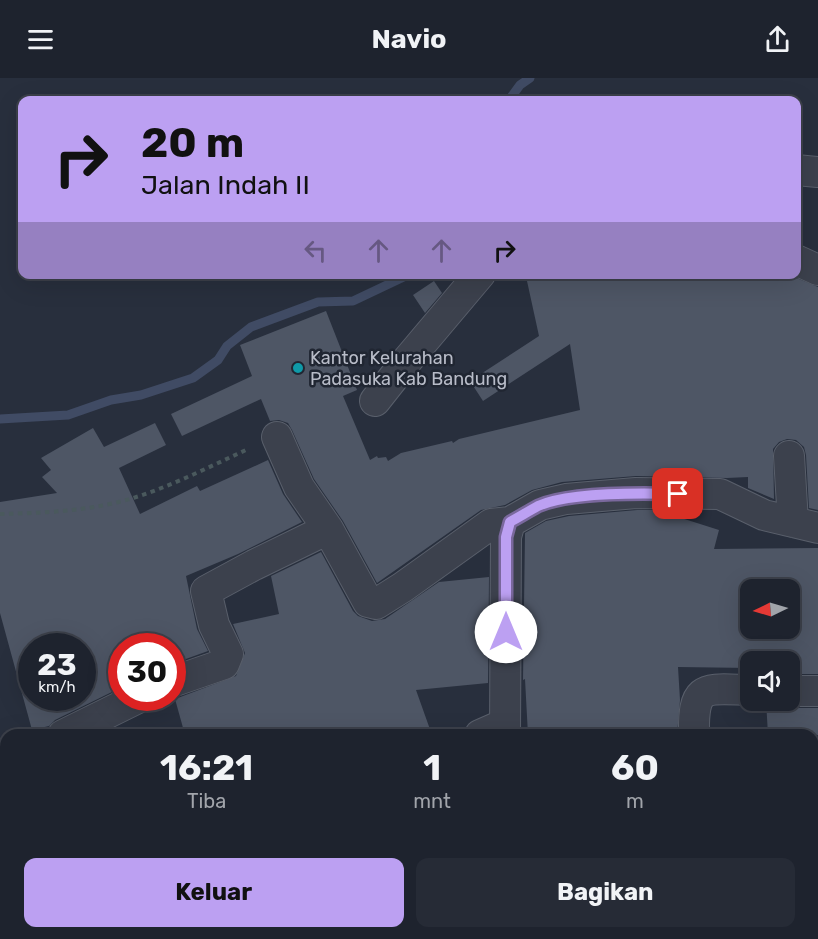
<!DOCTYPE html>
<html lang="id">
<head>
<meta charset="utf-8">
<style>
  body { margin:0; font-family:Rubik,sans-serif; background:#262b36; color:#f1f3f6; height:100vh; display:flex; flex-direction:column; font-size:22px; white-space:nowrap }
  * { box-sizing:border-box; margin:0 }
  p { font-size:20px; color:#a1a4aa }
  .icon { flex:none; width:33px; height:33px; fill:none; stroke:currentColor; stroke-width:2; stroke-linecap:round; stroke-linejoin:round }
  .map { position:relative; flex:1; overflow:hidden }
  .panel { position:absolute; left:0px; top:651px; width:819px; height:210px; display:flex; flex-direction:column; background:#1e232e; border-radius:18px 18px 0 0; box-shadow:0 6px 24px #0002,0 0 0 2px #3c404a }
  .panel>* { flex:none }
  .top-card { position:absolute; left:18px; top:18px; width:783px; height:183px; border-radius:12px; box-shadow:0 6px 24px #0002,0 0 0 2px #3c404a; background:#bca0f2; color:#111; overflow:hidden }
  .needle { width:39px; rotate:265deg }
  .controls { position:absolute; left:740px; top:501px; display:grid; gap:12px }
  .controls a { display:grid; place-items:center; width:60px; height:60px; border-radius:12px; background:#1e232e; box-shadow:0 6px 24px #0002,0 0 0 2px #3c404a; font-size:30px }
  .speed { position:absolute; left:18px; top:555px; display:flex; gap:12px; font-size:30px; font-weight:700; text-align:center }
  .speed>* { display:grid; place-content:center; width:78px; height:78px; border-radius:50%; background:#1e232e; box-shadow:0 6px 24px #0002,0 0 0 2px #3c404a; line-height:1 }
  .speed small { font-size:15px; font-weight:400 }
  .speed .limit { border:9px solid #d22; background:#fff; color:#111 }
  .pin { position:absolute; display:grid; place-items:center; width:51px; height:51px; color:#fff; margin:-26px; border-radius:12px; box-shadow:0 3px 9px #0006 }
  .me { position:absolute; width:66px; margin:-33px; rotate:0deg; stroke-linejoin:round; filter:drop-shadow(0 0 4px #0008) }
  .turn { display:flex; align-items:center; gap:21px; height:126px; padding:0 24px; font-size:27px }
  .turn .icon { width:78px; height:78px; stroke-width:2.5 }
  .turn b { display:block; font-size:42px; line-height:51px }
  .lanes { display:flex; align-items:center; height:57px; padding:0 24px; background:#0003; justify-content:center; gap:30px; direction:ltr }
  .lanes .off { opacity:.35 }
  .eta { display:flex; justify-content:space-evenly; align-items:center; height:102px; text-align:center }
  .eta b { font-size:36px; font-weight:700; line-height:42px }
  .cta { display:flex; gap:12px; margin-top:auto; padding:12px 24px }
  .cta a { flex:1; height:69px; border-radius:12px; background:#bca0f2; color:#111; font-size:24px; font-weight:700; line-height:69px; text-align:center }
  .cta a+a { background:#262b36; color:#f1f3f6 }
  header { display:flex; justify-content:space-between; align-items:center; height:78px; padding:0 24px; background:#1e232e; font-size:27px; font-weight:700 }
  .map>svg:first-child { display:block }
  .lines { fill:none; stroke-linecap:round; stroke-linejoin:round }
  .stream { stroke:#404b64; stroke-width:9 }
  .building { fill:#4e5665; fill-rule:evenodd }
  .street-casing { stroke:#595f6b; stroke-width:32 }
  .path { stroke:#4a595d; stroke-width:4; stroke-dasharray:4.5 4.5; stroke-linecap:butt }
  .street { stroke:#3c414d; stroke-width:30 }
  .route-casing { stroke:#7a689d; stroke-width:15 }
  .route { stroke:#bca0f2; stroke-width:10 }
  .culture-dot { fill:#0f9aa8; stroke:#202632; stroke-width:2 }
  .labels { text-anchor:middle; stroke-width:5; stroke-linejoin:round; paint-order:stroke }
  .poi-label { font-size:18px; fill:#b8bcc8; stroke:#202632; text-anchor:start }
</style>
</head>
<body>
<header><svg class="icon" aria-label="menu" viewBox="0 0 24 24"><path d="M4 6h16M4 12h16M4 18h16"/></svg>Navio<svg class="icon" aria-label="share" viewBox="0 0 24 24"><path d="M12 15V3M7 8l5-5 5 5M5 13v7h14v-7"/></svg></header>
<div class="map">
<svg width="818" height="861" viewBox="0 0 818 861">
  <rect width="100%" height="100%" fill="#282f3d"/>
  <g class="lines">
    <!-- stream -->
    <path class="stream" d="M 509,22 L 520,7 L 530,0
      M 0,341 L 68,337 L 111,322 L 141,317 L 193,300 L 218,282 L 227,268 L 251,249 L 318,224 L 353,223 L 410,196"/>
  </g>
  <!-- building -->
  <path class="building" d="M 554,196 L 787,196 L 818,209 L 818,432 L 809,430 L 806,377 L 804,369 L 796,362 L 787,361 L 779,364 L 773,371 L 774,421 L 748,410 L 748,399 L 727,400 L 636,398 L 562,404 L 532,412 L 505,427 L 481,432 L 377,505 L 343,443 L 314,401 L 292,352 L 288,345 L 279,342 L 270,343 L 261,321 L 182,358 L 171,336 L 252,298 L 240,267 L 326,233 L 357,312 L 343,318 L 370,382 L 377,378 L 378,380 L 386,379 L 388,383 L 401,375 L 452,363 L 453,365 L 459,361 L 580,332 L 570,266 L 483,323 L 470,303 L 539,258 L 527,203 Z
    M 434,203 L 442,215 L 425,235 L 413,217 Z
    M 155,345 L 166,367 L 119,390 L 140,436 L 197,408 L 200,413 L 268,382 L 283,416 L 302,444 L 238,476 L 186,498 L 197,551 L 208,573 L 172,586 L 172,568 L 122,568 L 122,609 L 55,642 L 49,648 L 32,652 L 0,535 L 0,424 L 57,415 L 42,399 L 51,392 L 41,380 L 93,350 L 104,369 ZM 32,568 L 82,568 L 82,620 L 32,620 Z
    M 637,432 L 656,432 L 719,452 L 714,471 L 818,470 L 818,596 L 789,596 L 789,584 L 750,584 L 750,590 L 678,589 L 680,622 L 677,657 L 590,657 L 590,654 L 528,657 L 525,601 L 523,602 L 525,455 L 546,443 L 569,438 ZM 750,512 L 789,512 L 789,550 L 750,550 Z
    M 321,474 L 353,533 L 358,538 L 372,543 L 385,541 L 439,504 L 489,499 L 488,605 L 416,612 L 432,657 L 185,657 L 175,621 L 236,598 L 245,575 L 233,546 L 279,536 L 271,498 Z
    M 766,622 L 775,622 L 781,628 L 788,630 L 818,630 L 818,657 L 768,657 Z"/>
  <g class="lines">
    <!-- street casing -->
    <g class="street-casing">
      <path id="street" d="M 796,92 L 818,94
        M 796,182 L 818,192
        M 375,323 L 405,285 L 480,196
        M 277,359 L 299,409 L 328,451 L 368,524 L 376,526 L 403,509 L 491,446 L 510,444 L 540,427 L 566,421 L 636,415 L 720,416 L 764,437 L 818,450
        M 789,378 L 793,444
        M 172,604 L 224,586 L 228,576 L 214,547 L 206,513 L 254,487 L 328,451
        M 789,613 L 818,613
        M 63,657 L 138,620
        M 480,657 L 505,646
        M 505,657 L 506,459 L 510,444
        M 694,657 C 693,605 704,611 750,612
        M 0,676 L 6,685
        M 104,855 L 107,861
        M 267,855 L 269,861
        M 697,855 L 698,861
        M 331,861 L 343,855"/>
    </g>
    <!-- path -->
    <path class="path" d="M 0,436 C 44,435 91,433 133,420 C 172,408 211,388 248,371"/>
    <!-- street -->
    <use href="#street" class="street"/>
  </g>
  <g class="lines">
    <!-- route casing -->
    <g class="route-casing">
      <path id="route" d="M 506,554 L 506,459 L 510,444 C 519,439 529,433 538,428 C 569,414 643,415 678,416"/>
    </g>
    <!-- route -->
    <use href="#route" class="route"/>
  </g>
  <!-- markers -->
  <circle class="culture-dot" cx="298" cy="290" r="6"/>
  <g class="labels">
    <!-- poi labels -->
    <g class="poi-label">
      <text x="310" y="286">Kantor Kelurahan<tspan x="310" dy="21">Padasuka Kab Bandung</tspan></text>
    </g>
  </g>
</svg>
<div class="controls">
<a><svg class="needle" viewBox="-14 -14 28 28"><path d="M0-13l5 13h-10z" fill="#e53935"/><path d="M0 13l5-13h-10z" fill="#a1a4aa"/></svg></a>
<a><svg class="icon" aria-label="sound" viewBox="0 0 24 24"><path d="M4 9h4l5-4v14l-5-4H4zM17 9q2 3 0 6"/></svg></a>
</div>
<div class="speed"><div>23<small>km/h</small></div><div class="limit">30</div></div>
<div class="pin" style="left:678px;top:416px;background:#d93025"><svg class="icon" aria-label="arrive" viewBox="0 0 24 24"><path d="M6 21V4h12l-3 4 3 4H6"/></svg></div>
<svg class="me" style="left:506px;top:554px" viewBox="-20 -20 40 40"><circle r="19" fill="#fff"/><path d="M0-13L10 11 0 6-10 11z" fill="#bca0f2"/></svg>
<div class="top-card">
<div class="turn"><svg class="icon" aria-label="right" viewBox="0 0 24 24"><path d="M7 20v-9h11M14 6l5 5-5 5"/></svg><div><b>20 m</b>Jalan Indah II</div></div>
<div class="lanes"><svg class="icon off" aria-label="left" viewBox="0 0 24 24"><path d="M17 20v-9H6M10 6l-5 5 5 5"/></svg><svg class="icon off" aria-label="ahead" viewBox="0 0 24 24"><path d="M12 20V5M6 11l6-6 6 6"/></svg><svg class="icon off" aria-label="ahead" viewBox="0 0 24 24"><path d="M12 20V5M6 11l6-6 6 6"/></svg><svg class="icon" aria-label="right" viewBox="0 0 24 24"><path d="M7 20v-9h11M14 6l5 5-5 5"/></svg></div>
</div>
<section class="panel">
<div class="eta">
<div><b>16:21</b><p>Tiba</p></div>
<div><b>1</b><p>mnt</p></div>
<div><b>60</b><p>m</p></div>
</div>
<div class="cta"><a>Keluar</a><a>Bagikan</a></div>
</section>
</div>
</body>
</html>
